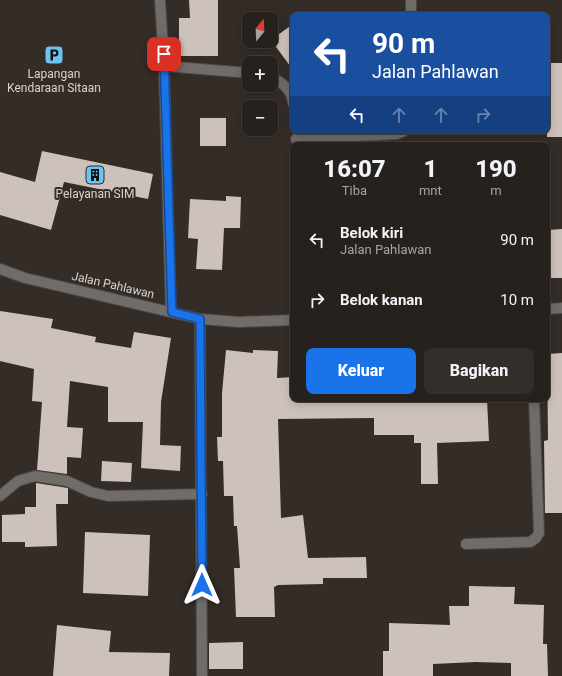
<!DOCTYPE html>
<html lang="id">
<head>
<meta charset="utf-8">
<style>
  body { margin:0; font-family:Roboto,sans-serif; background:#332e2a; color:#f1f3f6; height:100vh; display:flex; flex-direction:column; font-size:15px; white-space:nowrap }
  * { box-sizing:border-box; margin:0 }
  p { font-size:13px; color:#a4a3a4 }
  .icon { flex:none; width:22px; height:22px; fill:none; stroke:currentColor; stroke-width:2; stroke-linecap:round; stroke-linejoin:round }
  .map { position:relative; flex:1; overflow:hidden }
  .details { position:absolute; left:290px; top:142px; width:260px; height:260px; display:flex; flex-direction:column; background:#27211d; border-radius:8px; box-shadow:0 2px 10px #0003,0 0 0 1px #433e3b }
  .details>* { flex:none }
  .hud { position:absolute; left:290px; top:12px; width:260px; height:122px; border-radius:8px; box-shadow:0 2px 10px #0003,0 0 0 1px #433e3b; background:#1a4fa0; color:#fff; overflow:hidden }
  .needle { width:26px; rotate:18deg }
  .fabs { position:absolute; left:242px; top:12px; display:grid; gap:8px }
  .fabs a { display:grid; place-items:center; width:36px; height:36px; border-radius:8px; background:#27211d; box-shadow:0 2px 10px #0003,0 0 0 1px #433e3b; font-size:20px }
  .pin { position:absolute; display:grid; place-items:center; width:34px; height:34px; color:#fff; margin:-17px; border-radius:8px; box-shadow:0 2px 6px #0006 }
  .me { position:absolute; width:44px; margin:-22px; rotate:0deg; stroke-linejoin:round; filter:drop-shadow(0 0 3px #0008) }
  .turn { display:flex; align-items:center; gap:14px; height:84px; padding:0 16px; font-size:18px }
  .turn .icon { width:52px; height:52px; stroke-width:2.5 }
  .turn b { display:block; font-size:28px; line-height:34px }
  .lanes { display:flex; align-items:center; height:38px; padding:0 16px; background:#0003; justify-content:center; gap:20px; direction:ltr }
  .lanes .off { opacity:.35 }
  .eta { display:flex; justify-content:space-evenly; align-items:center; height:68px; text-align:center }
  .eta b { font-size:24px; font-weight:800; line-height:28px }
  .button { display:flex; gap:8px; margin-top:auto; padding:8px 16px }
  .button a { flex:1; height:46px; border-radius:8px; background:#1a73e8; color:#fff; font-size:16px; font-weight:800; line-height:46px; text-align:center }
  .button a+a { background:#332e2a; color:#f1f3f6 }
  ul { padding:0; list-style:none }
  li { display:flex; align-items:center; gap:12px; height:60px; padding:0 16px }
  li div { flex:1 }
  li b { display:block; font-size:15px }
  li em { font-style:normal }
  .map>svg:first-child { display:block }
  .building { fill:#cdc1bb }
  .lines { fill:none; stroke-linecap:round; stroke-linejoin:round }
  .minor-casing { stroke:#4e4742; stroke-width:12 }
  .minor { stroke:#706c69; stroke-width:10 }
  .route-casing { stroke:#114b97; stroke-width:10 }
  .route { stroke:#1a73e8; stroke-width:7 }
  .labels { text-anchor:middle; stroke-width:4; stroke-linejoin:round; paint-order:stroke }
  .poi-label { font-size:12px; fill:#d9d4d0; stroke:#342c27 }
  .street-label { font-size:12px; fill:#d9d4d0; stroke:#342c27 }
</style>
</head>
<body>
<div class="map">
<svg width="562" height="676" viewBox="0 0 562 676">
  <rect width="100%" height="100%" fill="#342c27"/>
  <!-- building -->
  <path class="building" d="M 189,0 L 218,0 L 218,56 L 179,56 L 179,18 L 190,18 Z
    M 293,24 L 293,70 L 271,40 Z
    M 547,63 L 562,63 L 562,137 L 547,137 Z
    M 200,118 L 226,118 L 226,146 L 200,146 Z
    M 42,151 L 153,174 L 148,199 L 64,182 L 51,230 L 0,215 L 0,172 L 35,182 Z
    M 226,196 L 241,197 L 240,228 L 224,228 L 222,270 L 196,269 L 198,239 L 188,238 L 190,199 L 226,201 Z
    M 562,229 L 562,278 L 547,278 L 547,230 Z
    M 0,311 L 53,319 L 51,328 L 96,337 L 95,342 L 131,348 L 134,332 L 171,338 L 161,402 L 160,445 L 181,446 L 180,471 L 141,468 L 143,422 L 108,422 L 108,387 L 70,381 L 67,427 L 83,428 L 81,458 L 67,457 L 67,474 L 37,470 L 42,402 L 32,401 L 34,369 L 0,361 Z
    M 226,350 L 253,353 L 253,350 L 278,351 L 277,378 L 293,377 L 293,399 L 487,399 L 489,441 L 437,443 L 438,484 L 421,484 L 421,443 L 414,443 L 414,435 L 374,435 L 374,418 L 278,419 L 281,518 L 303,515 L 308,558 L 366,557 L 367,578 L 323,578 L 323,584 L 278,585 L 274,587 L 275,617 L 236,617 L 234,568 L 240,568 L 237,526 L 234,526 L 233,496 L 224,496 L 223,461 L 218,461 L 217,437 L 222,437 L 222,393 Z
    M 562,353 L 562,513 L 545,513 L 544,441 L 548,440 L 547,354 Z
    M 102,461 L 132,463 L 131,482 L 101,481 Z
    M 36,483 L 68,488 L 68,504 L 56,504 L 57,546 L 25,547 L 25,542 L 2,542 L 2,515 L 25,514 L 25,507 L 36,507 Z
    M 85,532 L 150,535 L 148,596 L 83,593 Z
    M 469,586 L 515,587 L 514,604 L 544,605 L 543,644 L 547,644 L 548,676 L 511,676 L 511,663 L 476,662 L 433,664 L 433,676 L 383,676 L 383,651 L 389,651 L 389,623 L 450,625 L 449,606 L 469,606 Z
    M 57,625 L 111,631 L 109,652 L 170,653 L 169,676 L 53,676 Z
    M 243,642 L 243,669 L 209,669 L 209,643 Z"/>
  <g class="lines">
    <!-- minor casing -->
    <g class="minor-casing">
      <path id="minor" d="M 160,0 L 164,66 L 171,312
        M 411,0 L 411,15
        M 164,66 L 249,73
        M 271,77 C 283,83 292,90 293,103
        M 296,139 L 397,134 L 404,131
        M 0,269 L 25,278 L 200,319 L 239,322 L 293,320
        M 547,309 L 562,308
        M 200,319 L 202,676
        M 0,496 L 18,481 L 35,476 L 67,481 L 91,492 L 108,496 L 202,494
        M 466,544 L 530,542 L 536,538 L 539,533 L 534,399"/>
    </g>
    <!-- minor -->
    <use href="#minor" class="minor"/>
  </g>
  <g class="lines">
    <!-- route casing -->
    <g class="route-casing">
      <path id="route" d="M 164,54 L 172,312 L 200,319 L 202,585"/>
    </g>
    <!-- route -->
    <use href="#route" class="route"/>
  </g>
  <!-- icons -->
  <defs>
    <g id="parking-square" transform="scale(1)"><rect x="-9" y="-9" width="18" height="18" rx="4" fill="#6ac3f1" stroke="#342c27"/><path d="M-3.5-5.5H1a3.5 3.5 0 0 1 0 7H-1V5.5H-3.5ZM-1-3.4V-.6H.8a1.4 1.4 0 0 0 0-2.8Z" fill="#111"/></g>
    <g id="building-square" transform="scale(1)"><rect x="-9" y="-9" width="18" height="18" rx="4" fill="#6ac3f1" stroke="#342c27"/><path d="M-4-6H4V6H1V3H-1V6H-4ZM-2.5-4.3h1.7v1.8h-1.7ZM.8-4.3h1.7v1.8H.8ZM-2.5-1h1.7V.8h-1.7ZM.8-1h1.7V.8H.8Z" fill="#111"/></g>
  </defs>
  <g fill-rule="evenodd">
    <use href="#parking-square" x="54" y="55"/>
    <use href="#building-square" x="95" y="175"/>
  </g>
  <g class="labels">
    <!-- poi labels -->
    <g class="poi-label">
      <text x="54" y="78">Lapangan<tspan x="54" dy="14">Kendaraan Sitaan</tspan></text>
      <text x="95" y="198">Pelayanan SIM</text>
    </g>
    <!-- street labels -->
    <g class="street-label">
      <text transform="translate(113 285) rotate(13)" y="4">Jalan Pahlawan</text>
    </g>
  </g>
</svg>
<div class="fabs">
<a><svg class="needle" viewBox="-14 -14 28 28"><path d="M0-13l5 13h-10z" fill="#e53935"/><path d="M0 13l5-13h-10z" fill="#a4a3a4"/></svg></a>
<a>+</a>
<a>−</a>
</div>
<div class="pin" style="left:164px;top:54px;background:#d93025"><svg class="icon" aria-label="arrive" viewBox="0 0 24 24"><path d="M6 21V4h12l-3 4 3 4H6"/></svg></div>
<svg class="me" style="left:202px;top:585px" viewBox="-20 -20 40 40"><path d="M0-17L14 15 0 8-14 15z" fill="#1a73e8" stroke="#fff" stroke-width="4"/></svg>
<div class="hud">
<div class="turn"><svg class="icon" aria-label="left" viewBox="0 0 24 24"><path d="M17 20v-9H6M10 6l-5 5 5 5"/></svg><div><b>90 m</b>Jalan Pahlawan</div></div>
<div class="lanes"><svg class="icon" aria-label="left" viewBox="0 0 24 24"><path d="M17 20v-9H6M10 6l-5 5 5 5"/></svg><svg class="icon off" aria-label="ahead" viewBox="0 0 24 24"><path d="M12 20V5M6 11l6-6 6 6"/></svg><svg class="icon off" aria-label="ahead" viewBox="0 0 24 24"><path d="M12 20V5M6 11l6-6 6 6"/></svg><svg class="icon off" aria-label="right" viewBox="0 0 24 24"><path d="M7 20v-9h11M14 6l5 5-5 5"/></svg></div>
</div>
<section class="details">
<div class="eta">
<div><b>16:07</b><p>Tiba</p></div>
<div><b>1</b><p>mnt</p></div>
<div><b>190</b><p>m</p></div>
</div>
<ul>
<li><svg class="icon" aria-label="left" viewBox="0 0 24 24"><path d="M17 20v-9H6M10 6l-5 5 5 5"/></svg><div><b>Belok kiri</b><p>Jalan Pahlawan</p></div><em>90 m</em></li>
<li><svg class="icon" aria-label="right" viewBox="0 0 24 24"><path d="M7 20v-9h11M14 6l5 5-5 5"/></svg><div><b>Belok kanan</b></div><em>10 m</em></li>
</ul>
<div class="button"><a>Keluar</a><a>Bagikan</a></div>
</section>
</div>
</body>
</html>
